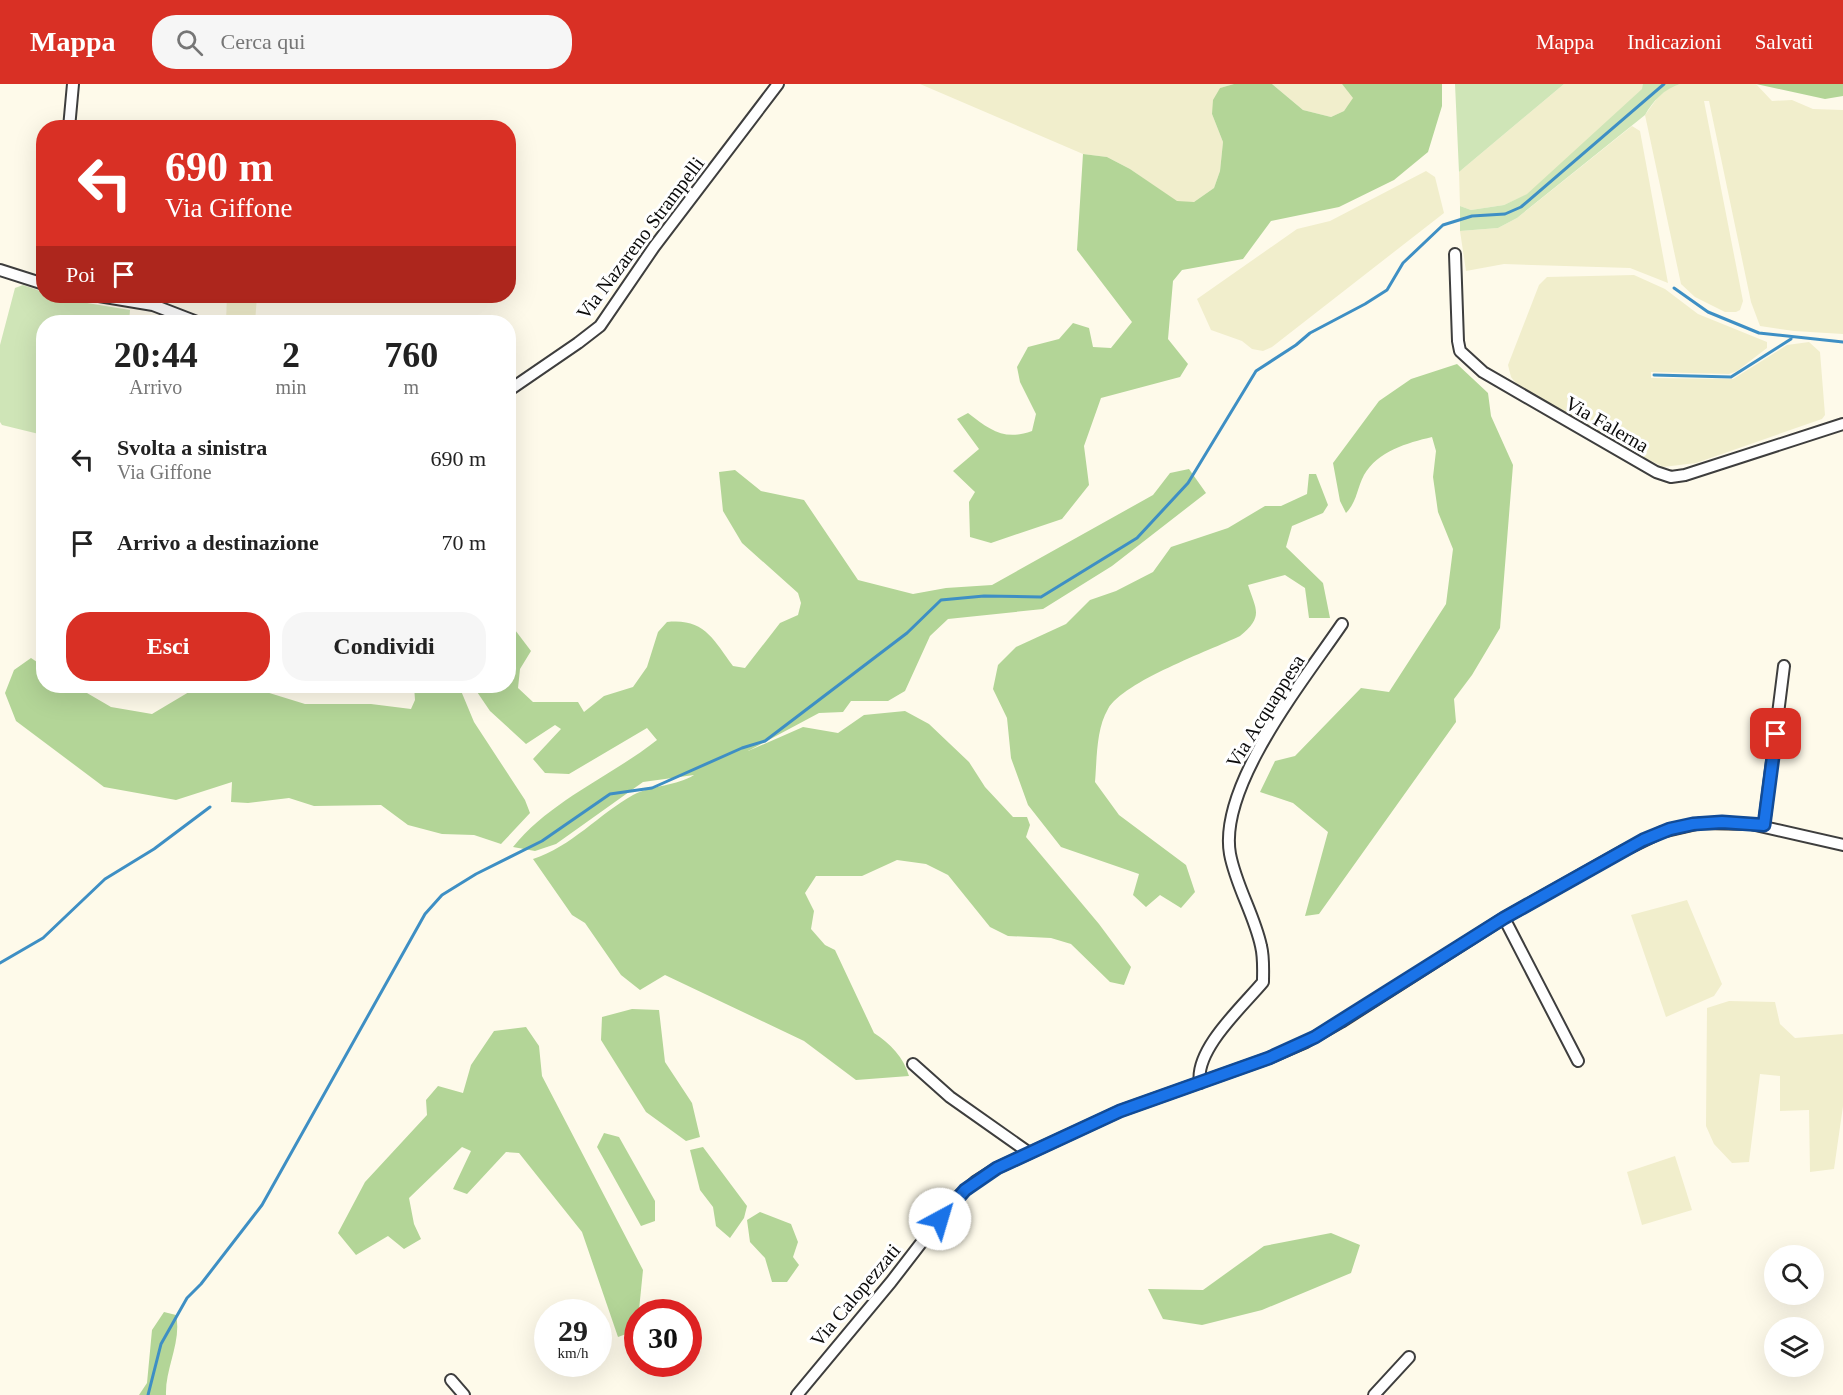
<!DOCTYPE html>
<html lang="it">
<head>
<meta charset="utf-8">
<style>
  body { margin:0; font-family:"Times New Roman",serif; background:#f6f6f6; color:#222; height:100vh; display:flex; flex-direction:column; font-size:22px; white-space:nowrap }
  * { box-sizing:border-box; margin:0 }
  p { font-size:20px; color:#767676 }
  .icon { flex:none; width:33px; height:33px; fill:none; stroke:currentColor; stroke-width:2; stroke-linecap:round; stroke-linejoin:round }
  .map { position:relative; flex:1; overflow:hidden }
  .side { position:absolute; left:36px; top:231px; width:480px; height:378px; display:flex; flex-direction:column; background:#fff; border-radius:24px; box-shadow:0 6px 24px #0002 }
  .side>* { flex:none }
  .hud { position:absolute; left:36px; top:36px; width:480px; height:183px; border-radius:24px; box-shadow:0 6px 24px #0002; background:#d93025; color:#fff; overflow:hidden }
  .tools { position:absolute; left:1764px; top:1161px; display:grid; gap:12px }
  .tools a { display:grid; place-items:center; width:60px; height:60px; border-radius:50%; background:#fff; box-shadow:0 6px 24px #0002; font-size:30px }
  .speed { position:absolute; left:534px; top:1215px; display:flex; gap:12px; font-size:30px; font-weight:700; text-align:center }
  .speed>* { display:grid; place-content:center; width:78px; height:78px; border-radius:50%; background:#fff; box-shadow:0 6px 24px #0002; line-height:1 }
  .speed small { font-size:15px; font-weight:400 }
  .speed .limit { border:9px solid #d22; background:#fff; color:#111 }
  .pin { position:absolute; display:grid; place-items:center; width:51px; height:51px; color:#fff; margin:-26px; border-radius:12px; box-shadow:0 3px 9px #0006 }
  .me { position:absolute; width:66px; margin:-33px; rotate:39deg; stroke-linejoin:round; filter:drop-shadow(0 0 4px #0008) }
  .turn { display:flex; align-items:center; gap:21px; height:126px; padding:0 30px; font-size:27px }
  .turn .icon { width:78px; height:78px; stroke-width:2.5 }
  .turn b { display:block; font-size:42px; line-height:51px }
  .then { display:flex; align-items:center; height:57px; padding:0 30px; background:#0003; gap:12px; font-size:22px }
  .eta { display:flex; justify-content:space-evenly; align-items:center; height:102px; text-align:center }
  .eta b { font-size:36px; font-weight:700; line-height:42px }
  .primary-button { display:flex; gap:12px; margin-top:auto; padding:12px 30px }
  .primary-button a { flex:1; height:69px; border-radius:24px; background:#d93025; color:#fff; font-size:24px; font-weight:700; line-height:69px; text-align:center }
  .primary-button a+a { background:#f6f6f6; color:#222 }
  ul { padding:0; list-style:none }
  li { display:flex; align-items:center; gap:18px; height:84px; padding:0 30px }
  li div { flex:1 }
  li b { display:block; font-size:22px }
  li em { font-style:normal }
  header { display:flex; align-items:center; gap:36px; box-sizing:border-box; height:84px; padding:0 30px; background:#d93025; color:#fff }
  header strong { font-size:28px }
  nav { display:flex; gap:33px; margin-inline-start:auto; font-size:21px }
  .search { width:420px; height:54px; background:#f6f6f6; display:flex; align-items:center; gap:15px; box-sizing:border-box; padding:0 21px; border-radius:24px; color:#767676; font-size:22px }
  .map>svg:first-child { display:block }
  .farmland { fill:#f1eecc }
  .green { fill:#cfe5b7 }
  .forest { fill:#b3d597 }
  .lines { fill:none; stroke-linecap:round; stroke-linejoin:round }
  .stream { stroke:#3e8fc4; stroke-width:3 }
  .minor-casing { stroke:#3e3e3e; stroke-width:14 }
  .minor { stroke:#fff; stroke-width:10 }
  .route-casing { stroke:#114b97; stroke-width:15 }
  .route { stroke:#1a73e8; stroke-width:10 }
  .labels { text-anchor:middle; stroke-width:6; stroke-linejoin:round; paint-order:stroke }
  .street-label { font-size:20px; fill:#0b0b0b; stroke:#fff }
</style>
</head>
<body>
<header>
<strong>Mappa</strong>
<div class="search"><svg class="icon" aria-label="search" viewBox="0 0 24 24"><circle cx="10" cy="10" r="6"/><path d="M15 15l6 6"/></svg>Cerca qui</div>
<nav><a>Mappa</a><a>Indicazioni</a><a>Salvati</a></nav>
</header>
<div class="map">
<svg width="1843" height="1311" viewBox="0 0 1843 1311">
  <rect width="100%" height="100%" fill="#fefaea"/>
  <!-- farmland -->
  <path class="farmland" d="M 920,0 L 1234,0 L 1220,4 L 1212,30 L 1223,58 L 1220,87 L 1214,104 L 1194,118 L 1177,118 L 1130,85 L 1107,73 L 1083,70 Z
    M 1272,0 L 1342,0 L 1354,14 L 1344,27 L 1331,33 L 1303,26 Z
    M 1564,0 L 1643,0 L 1643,5 L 1528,110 L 1504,121 L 1471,126 L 1460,122 L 1459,88 Z
    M 1680,0 L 1756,0 L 1772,17 L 1792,16 L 1813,25 L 1843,26 L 1843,250 L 1794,247 L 1760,242 L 1751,218 L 1709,17 L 1704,17 L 1743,217 L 1740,226 L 1736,228 L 1725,228 L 1695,213 L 1681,200 L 1645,31 L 1658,13 L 1670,3 Z
    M 1632,42 L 1640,47 L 1668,199 L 1630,184 L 1504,180 L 1466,187 L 1460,147 L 1498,144 L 1517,134 Z
    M 1426,87 L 1435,93 L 1444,129 L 1272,263 L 1263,267 L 1252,265 L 1242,257 L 1211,246 L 1197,215 L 1297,145 L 1330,137 Z
    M 1634,191 L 1665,205 L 1698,230 L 1767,258 L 1767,264 L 1737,287 L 1729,290 L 1651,288 L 1651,294 L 1733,295 L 1787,261 L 1809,258 L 1820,268 L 1825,331 L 1822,335 L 1696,379 L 1663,383 L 1613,358 L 1518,302 L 1511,293 L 1508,281 L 1539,201 L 1547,193 Z
    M 227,212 L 257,212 L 255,238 L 226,238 Z
    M 1687,816 L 1722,900 L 1714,912 L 1666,933 L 1631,831 Z
    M 1729,917 L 1775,918 L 1780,940 L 1795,954 L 1843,950 L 1843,1022 L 1834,1085 L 1810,1088 L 1809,1026 L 1780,1027 L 1780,992 L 1760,990 L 1749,1078 L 1732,1079 L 1714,1060 L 1706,1042 L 1707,924 Z
    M 1675,1072 L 1692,1126 L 1642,1141 L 1627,1088 Z"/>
  <!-- green -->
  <path class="green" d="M 1455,0 L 1564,0 L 1459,88 Z
    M 1643,0 L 1680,0 C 1664,5 1653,17 1645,31 L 1517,134 L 1498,144 L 1460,147 L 1460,122 L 1471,126 L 1504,121 L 1527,110 L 1642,5 Z
    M 23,201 L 43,208 L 44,212 L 130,226 L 129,238 L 44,238 L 43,351 L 2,341 L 0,338 L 0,261 L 15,204 Z"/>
  <!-- forest -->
  <path class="forest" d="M 1234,0 L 1272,0 L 1303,26 L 1331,33 L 1344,27 L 1353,14 L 1342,0 L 1442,0 L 1442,22 L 1428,68 L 1394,96 L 1339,123 L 1271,137 L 1243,175 L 1182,186 L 1173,197 L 1168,255 L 1188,280 L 1180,293 L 1101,314 L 1084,362 L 1089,401 L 1062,435 L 991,459 L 970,453 L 969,418 L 975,408 L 953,387 L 979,365 L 957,335 L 968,329 C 990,346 1004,357 1032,347 L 1036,330 L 1020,298 L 1017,283 L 1028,263 L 1059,255 L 1073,239 L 1089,244 L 1093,263 L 1111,264 L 1132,238 L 1077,166 L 1083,70 L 1107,73 L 1130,85 L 1177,117 L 1194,118 L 1214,104 L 1220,87 L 1223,58 L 1212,30 L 1213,16 L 1220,4 Z
    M 1756,0 L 1843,0 L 1843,12 L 1825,15 Z
    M 1457,280 L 1488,309 L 1491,332 L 1513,381 L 1500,544 L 1472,591 L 1454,615 L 1456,638 L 1319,830 L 1305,832 L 1328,748 L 1293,719 L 1260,708 L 1275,677 L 1295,672 L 1361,604 L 1389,608 L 1446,520 L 1453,465 L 1438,428 L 1433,393 L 1436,367 L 1432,353 C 1407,359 1378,367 1364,391 C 1357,404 1357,418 1346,429 L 1340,417 L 1333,379 L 1379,317 L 1411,295 Z
    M 1189,385 L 1206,409 L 1112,482 L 1043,525 L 948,535 L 930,552 L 905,607 L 888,617 L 851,617 L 843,628 L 819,629 L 748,667 L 803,643 L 838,649 L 864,631 L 905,627 L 929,640 L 969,678 L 985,703 L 1013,733 L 1027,733 L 1030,741 L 1026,753 L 1099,840 L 1131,883 L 1124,901 L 1110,898 L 1071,860 L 1051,854 L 1008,852 L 990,843 L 948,791 L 926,780 L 897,776 L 862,792 L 816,792 L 805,809 L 814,827 L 811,845 L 825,861 L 835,866 L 874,949 C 890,959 904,974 909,992 L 856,996 L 804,957 L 665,891 L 640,906 L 621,891 L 585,839 L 572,831 L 533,775 C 571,763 599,730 633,711 C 652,701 677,702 694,691 L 643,698 L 556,760 L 535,767 L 513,763 C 551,716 610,693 657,656 L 647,644 L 569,690 L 545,689 L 533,675 L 561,645 L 555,641 L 526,660 L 490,627 L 473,602 L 508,602 L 509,538 L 531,567 L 520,585 L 518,604 L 533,618 L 578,618 L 584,628 L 604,612 L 633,603 L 647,583 L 658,548 L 667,538 C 704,534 713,555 733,582 L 745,584 L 780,539 L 798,531 L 801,519 L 798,509 L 742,459 L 723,427 L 719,388 L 735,386 L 761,407 L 804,416 L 858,496 L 913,510 L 946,504 L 992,501 L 1153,411 L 1170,389 Z
    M 1309,390 L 1316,390 L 1328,421 L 1323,429 L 1292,442 L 1286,463 L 1323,499 L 1330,534 L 1309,534 L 1305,504 L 1285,491 L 1248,501 C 1256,526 1264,532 1240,552 C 1209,567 1124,597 1108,625 C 1096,645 1097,675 1095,698 L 1119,731 L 1186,781 L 1195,808 L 1181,824 L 1160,811 L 1146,823 L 1133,811 L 1139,790 L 1061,763 L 1028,721 L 1011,674 L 1007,634 L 993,605 L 998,581 L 1016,563 L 1066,540 L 1090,516 L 1116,507 L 1153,488 L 1171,463 L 1228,444 L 1265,422 L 1281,422 L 1307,410 Z
    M 31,574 L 43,582 L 44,602 L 75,602 L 111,623 L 152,630 L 199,602 L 247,602 L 305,620 L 371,620 L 411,625 L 415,616 L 414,602 L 459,602 L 474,638 L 525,716 L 530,729 L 501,760 L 474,751 L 442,750 L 408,741 L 381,721 L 314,722 L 289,714 L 248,719 L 231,718 L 232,698 L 176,716 L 104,703 L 16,637 L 5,609 L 14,586 Z
    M 632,925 L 659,926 L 665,978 L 692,1019 L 700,1053 L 686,1057 L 646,1028 L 601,956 L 602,933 Z
    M 526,943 L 539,962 L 542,992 L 643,1186 L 637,1246 L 618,1253 L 582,1148 L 519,1069 L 506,1068 L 467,1110 L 453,1105 L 471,1067 L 462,1063 L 409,1114 L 414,1140 L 421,1155 L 404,1165 L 388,1152 L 356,1171 L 338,1149 L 365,1098 L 427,1031 L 426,1016 L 438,1002 L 463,1009 L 471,981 L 494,947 Z
    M 604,1049 L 619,1053 L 655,1117 L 655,1137 L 641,1142 L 597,1063 Z
    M 703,1063 L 747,1122 L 744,1134 L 730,1154 L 716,1142 L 713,1123 L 700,1106 L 690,1066 Z
    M 760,1128 L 791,1140 L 798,1158 L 793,1173 L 799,1181 L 787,1198 L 772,1198 L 765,1174 L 750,1158 L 747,1136 Z
    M 1331,1149 L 1360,1161 L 1351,1189 L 1262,1226 L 1202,1241 L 1163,1235 L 1148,1205 L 1203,1206 L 1264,1162 Z
    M 164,1228 L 176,1231 C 182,1257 165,1285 166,1311 L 139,1311 L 147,1299 L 152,1246 Z"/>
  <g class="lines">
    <!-- stream -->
    <path class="stream" d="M 1674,204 L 1708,228 L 1759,249 L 1843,258
      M 1654,291 L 1731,293 L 1791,255
      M 0,879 L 43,854 L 105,795 L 154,765 L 210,723
      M 148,1311 L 161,1260 L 187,1214 L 201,1200 L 262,1121 L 425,830 L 442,811 L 476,790 L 542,757 L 610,710 L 652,704 L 742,664 L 765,657 L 907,549 L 941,516 L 984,512 L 1041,513 L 1137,454 L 1188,399 L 1256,287 L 1296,261 L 1310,249 L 1365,220 L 1387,206 L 1403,179 L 1443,141 L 1472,132 L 1505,130 L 1521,123 L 1664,0"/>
    <!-- minor casing -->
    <g class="minor-casing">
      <path id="minor" d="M 69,44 L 73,0
        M 1455,170 L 1458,257 L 1460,267 L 1483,288 L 1656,388 L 1671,393 L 1685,391 L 1843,340
        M 0,186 L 44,200
        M 99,212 L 153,221 L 197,238
        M 508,307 L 578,259 L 600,242 L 654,163 L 778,0
        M 1764,741 L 1784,582
        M 1504,834 L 1578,977
        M 913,980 L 950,1013 L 1028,1068
        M 1200,999 C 1194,966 1243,922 1263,898 C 1263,886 1264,874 1261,862 C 1254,830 1236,802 1230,770 C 1218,702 1304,596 1342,540
        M 451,1296 L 464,1311
        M 797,1311 L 891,1198 L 955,1115 L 975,1098 L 997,1084 L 1120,1027 L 1269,974 L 1306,958 L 1341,938 L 1504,834 L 1623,767 L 1662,748 L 1701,739 L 1751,740 L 1843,761
        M 1374,1311 L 1409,1273"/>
    </g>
    <!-- minor -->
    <use href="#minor" class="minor"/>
  </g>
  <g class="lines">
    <!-- route casing -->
    <g class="route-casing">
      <path id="route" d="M 940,1135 L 965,1106 L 997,1084 L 1120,1027 L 1269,974 L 1315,953 L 1504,834 L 1643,756 L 1670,745 L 1693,740 L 1722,738 L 1764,741 L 1776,650"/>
    </g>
    <!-- route -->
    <use href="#route" class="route"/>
  </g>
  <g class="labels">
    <!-- street labels -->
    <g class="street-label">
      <text transform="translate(640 154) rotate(-53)" y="7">Via Nazareno Strampelli</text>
      <text transform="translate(1607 340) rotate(30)" y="7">Via Falerna</text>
      <text transform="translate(1265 627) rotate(-58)" y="7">Via Acquappesa</text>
      <text transform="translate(855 1211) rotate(-50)" y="7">Via Calopezzati</text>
    </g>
  </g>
</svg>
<div class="tools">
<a><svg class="icon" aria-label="search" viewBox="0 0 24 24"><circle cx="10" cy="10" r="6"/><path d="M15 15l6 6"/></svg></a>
<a><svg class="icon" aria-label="layers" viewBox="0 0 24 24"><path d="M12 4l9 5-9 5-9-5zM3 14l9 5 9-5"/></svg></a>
</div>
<div class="speed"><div>29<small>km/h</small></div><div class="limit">30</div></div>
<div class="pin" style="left:1776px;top:650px;background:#d93025"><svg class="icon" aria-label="arrive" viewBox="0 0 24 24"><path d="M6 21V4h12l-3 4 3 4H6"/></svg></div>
<svg class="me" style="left:940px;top:1135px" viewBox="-20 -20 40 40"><circle r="19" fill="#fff"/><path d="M0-13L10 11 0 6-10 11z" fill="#1a73e8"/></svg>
<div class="hud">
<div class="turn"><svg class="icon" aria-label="left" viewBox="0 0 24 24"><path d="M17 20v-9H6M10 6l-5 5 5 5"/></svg><div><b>690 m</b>Via Giffone</div></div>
<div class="then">Poi<svg class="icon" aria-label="arrive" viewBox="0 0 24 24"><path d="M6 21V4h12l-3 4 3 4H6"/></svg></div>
</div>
<section class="side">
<div class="eta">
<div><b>20:44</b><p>Arrivo</p></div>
<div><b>2</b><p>min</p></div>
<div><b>760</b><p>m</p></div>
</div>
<ul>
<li><svg class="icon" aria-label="left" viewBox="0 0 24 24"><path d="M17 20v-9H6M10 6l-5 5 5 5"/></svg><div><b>Svolta a sinistra</b><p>Via Giffone</p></div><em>690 m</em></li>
<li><svg class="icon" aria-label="arrive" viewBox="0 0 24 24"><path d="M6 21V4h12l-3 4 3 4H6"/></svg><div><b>Arrivo a destinazione</b></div><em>70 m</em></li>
</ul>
<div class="primary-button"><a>Esci</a><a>Condividi</a></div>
</section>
</div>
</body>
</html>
